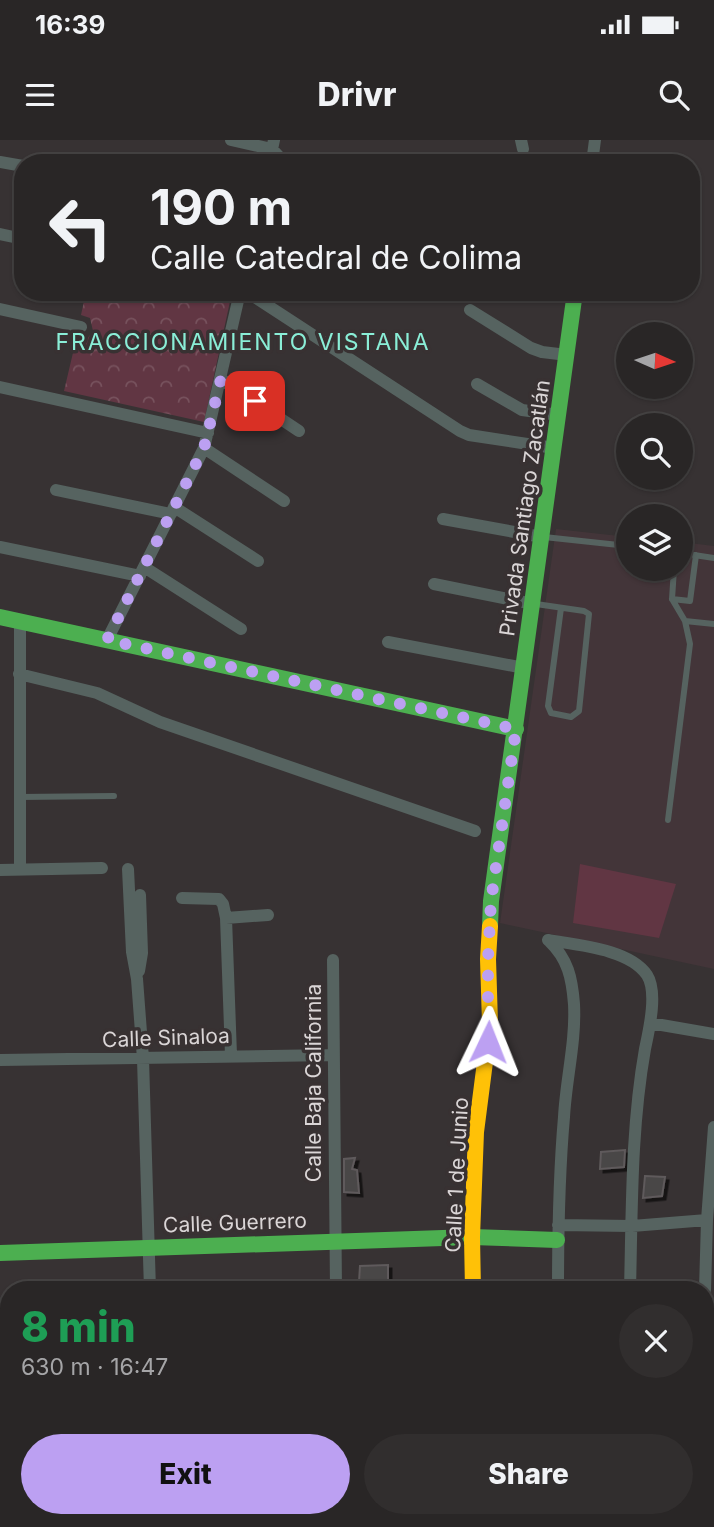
<!DOCTYPE html>
<html lang="en">
<head>
<meta charset="utf-8">
<style>
  body { margin:0; font-family:Inter,sans-serif; background:#312e2e; color:#f1f3f6; height:100vh; display:flex; flex-direction:column; font-size:26px; white-space:nowrap }
  * { box-sizing:border-box; margin:0 }
  p { font-size:23px; color:#a5a5a7 }
  .icon { flex:none; width:38px; height:38px; fill:none; stroke:currentColor; stroke-width:2; stroke-linecap:round; stroke-linejoin:round }
  .map { position:relative; flex:1; overflow:hidden }
  .drawer { position:absolute; left:0px; top:1141px; width:714px; height:247px; display:flex; flex-direction:column; background:#292626; border-radius:28px 28px 0 0; box-shadow:0 2px 5px #0004,0 0 0 2px #454343 }
  .drawer>* { flex:none }
  .banner { position:absolute; left:14px; top:14px; width:686px; height:147px; border-radius:28px; box-shadow:0 2px 5px #0004,0 0 0 2px #454343; background:#292626; color:#f1f3f6; overflow:hidden }
  .needle { width:46px; rotate:93deg }
  .controls { position:absolute; left:616px; top:182px; display:grid; gap:14px }
  .controls a { display:grid; place-items:center; width:77px; height:77px; border-radius:50%; background:#292626; box-shadow:0 2px 5px #0004,0 0 0 2px #454343; font-size:35px }
  .pin { position:absolute; display:grid; place-items:center; width:60px; height:60px; color:#fff; margin:-30px; border-radius:14px; box-shadow:0 4px 10px #0006 }
  .me { position:absolute; width:77px; margin:-38px; rotate:2deg; stroke-linejoin:round; filter:drop-shadow(0 0 5px #0008) }
  .turn { display:flex; align-items:center; gap:24px; height:147px; padding:0 21px; font-size:32px }
  .turn .icon { width:91px; height:91px; stroke-width:2.5 }
  .turn b { display:block; font-size:49px; line-height:60px }
  .round { display:grid; place-items:center; flex:none; width:74px; height:74px; border-radius:37px; background:#312e2e }
  .summary { display:flex; align-items:center; justify-content:space-between; height:119px; padding:0 21px }
  h1 { font-size:42px; font-weight:800; line-height:52px; color:#1e9e55 }
  .action { display:flex; gap:14px; margin-top:auto; padding:14px 21px }
  .action a { flex:1; height:80px; border-radius:42px; background:#bca0f2; color:#111; font-size:28px; font-weight:800; line-height:80px; text-align:center }
  .action a+a { background:#312e2e; color:#f1f3f6 }
  .status { display:flex; justify-content:space-between; align-items:center; height:49px; padding:0 35px; background:#292626; direction:ltr }
  .status svg { height:19px; fill:currentColor }
  header { display:flex; justify-content:space-between; align-items:center; height:91px; padding:0 21px; background:#292626; font-size:32px; font-weight:800 }
  .map>svg:first-child { display:block }
  .built { fill:#433539 }
  .park { fill:url(#park-crowns) }
  .garden { fill:#613643 }
  .building { fill:#4a4647; stroke:#5e5a5b; stroke-width:2; filter:url(#shadow) }
  .lines { fill:none; stroke-linecap:round; stroke-linejoin:round }
  .lane { stroke:#566360; stroke-width:6 }
  .street { stroke:#566360; stroke-width:12 }
  .fast { stroke:#4caf50; stroke-width:16 }
  .slow { stroke:#ffc107; stroke-width:16 }
  .route { stroke:#bca0f2; stroke-width:12; stroke-dasharray:0 21.6 }
  .labels { text-anchor:middle; stroke-width:7; stroke-linejoin:round; paint-order:stroke }
  .street-label { font-size:21px; fill:#dad5d6; stroke:#383132 }
  .neighbourhood-label { font-size:23px; letter-spacing:2px; fill:#8aeed7; stroke:#383132 }
</style>
</head>
<body>
<div class="status"><b>16:39</b><svg viewBox="0 0 49 12"><path d="M0 12V9h3v3zM5 12V6h3v6zM10 12V3h3v9zM15 12V0h3v12zM26 1h20v11H26zM47 4h2v5h-2z"/></svg></div>
<header><svg class="icon" aria-label="menu" viewBox="0 0 24 24"><path d="M4 6h16M4 12h16M4 18h16"/></svg>Drivr<svg class="icon" aria-label="search" viewBox="0 0 24 24"><circle cx="10" cy="10" r="6"/><path d="M15 15l6 6"/></svg></header>
<div class="map">
<svg width="714" height="1387" viewBox="0 0 714 1387">
  <defs>
    <pattern id="park-crowns" width="20" height="18" patternUnits="userSpaceOnUse" patternTransform="scale(1.75)"><rect width="20" height="18" fill="#613643"/><path d="M2 6a3 3 0 1 1 6 0M12 15a3 3 0 1 1 6 0" fill="none" stroke="#77525d"/></pattern>
    <filter id="shadow"><feDropShadow dx="3.5" dy="3.5" stdDeviation="0" flood-color="#0009"/></filter>
  </defs>
  <rect width="100%" height="100%" fill="#373233"/>
  <!-- built -->
  <path class="built" d="M 556,389 L 628,397 L 628,429 L 681,429 L 681,402 L 714,406 L 714,829 L 500,783 Z"/>
  <!-- park -->
  <path class="park" d="M 86,152 L 232,152 L 204,282 L 64,251 L 76,200 L 87,199 L 93,191 L 90,178 L 81,175 Z"/>
  <!-- garden -->
  <path class="garden" d="M 580,724 L 676,744 L 659,798 L 573,783 Z"/>
  <!-- building -->
  <path class="building" d="M 625,1010 L 624,1027 L 600,1029 L 601,1012 Z
    M 355,1018 L 352,1029 L 357,1030 L 359,1053 L 344,1052 L 344,1019 Z
    M 645,1036 L 665,1037 L 662,1056 L 643,1058 Z
    M 388,1125 L 388,1141 L 359,1142 L 360,1126 Z"/>
  <g class="lines">
    <!-- lane -->
    <path class="lane" d="M 544,397 L 628,406
      M 681,413 L 714,418
      M 674,429 L 672,459 L 690,461 L 696,415
      M 536,464 L 584,471 L 589,474 L 579,571 L 571,577 L 551,573 L 548,566 L 561,468
      M 685,481 L 714,484
      M 20,657 L 114,656
      M 668,680 L 690,504 L 685,481 L 672,459"/>
    <!-- street -->
    <path class="street" d="M 231,0 L 272,9 L 285,23
      M 521,0 L 523,9
      M 0,22 L 23,26
      M 269,23 L 274,0
      M 592,23 L 595,0
      M 0,94 L 23,99
      M 247,152 L 460,291 L 469,295 L 554,308
      M 0,169 L 81,187
      M 470,170 L 531,208 L 542,212 L 567,215
      M 221,239 L 299,291
      M 477,244 L 522,270 L 559,275
      M 0,247 L 208,293
      M 204,308 L 284,361
      M 56,350 L 171,374
      M 174,367 L 258,421
      M 443,379 L 542,397
      M 0,407 L 140,436
      M 144,427 L 241,489
      M 434,444 L 533,464
      M 107,500 L 204,308 L 240,152
      M 388,502 L 524,528
      M 19,534 L 97,553 L 160,582 L 475,691
      M 20,729 L 20,482
      M 128,729 L 132,812 L 137,839 L 143,919 L 150,1150
      M 0,730 L 102,728
      M 182,758 L 219,759 L 223,764 L 226,778 L 231,915
      M 226,778 L 268,775
      M 548,800 C 577,805 630,809 647,835 C 658,852 649,890 645,909 C 631,988 632,1069 630,1150
      M 549,801 C 568,819 572,838 574,864 C 576,902 566,939 564,977 C 559,1034 558,1092 558,1150
      M 333,820 L 336,1150
      M 139,831 L 142,813 L 140,755
      M 650,883 L 714,894
      M 0,920 L 333,915
      M 558,1085 L 632,1086 L 707,1080
      M 705,1150 L 707,1080 L 714,987
      M 705,1293 L 714,1297
      M 0,1303 L 9,1303
      M 153,1379 L 153,1387
      M 342,1379 L 342,1387
      M 482,1379 L 482,1387
      M 569,1379 L 570,1387
      M 640,1379 L 641,1387"/>
    <!-- fast -->
    <path class="fast" d="M 0,477 L 516,589
      M 490,786 L 491,761 L 575,152
      M 0,1113 L 472,1097 L 557,1100"/>
    <!-- slow -->
    <path class="slow" d="M 473,1150 L 472,1097 L 476,992 L 490,883 L 488,819 L 490,786"/>
  </g>
  <g class="lines">
    <!-- route -->
    <path class="route" d="M 255,261 L 221,239 L 204,308 L 107,500 L 516,589 L 491,761 L 488,819 L 488,902"/>
  </g>
  <g class="labels">
    <!-- street labels -->
    <g class="street-label">
      <text transform="translate(525 368) rotate(-82)" y="7">Privada Santiago Zacatlán</text>
      <text transform="translate(166 898) rotate(-2)" y="7">Calle Sinaloa</text>
      <text transform="translate(314 943) rotate(-90)" y="7">Calle Baja California</text>
      <text transform="translate(457 1035) rotate(-87)" y="7">Calle 1 de Junio</text>
      <text transform="translate(235 1083) rotate(-2)" y="7">Calle Guerrero</text>
    </g>
    <!-- neighbourhood labels -->
    <g class="neighbourhood-label">
      <text x="243" y="210">FRACCIONAMIENTO VISTANA</text>
    </g>
  </g>
</svg>
<div class="controls">
<a><svg class="needle" viewBox="-14 -14 28 28"><path d="M0-13l5 13h-10z" fill="#e53935"/><path d="M0 13l5-13h-10z" fill="#a5a5a7"/></svg></a>
<a><svg class="icon" aria-label="search" viewBox="0 0 24 24"><circle cx="10" cy="10" r="6"/><path d="M15 15l6 6"/></svg></a>
<a><svg class="icon" aria-label="layers" viewBox="0 0 24 24"><path d="M12 4l9 5-9 5-9-5zM3 14l9 5 9-5"/></svg></a>
</div>
<div class="pin" style="left:255px;top:261px;background:#d93025"><svg class="icon" aria-label="arrive" viewBox="0 0 24 24"><path d="M6 21V4h12l-3 4 3 4H6"/></svg></div>
<svg class="me" style="left:488px;top:902px" viewBox="-20 -20 40 40"><path d="M0-17L14 15 0 8-14 15z" fill="#bca0f2" stroke="#fff" stroke-width="4"/></svg>
<div class="banner">
<div class="turn"><svg class="icon" aria-label="left" viewBox="0 0 24 24"><path d="M17 20v-9H6M10 6l-5 5 5 5"/></svg><div><b>190 m</b>Calle Catedral de Colima</div></div>
</div>
<section class="drawer">
<div class="summary"><div><h1>8 min</h1><p>630 m · 16:47</p></div><a class="round"><svg class="icon" aria-label="close" viewBox="0 0 24 24"><path d="M6 6l12 12M18 6L6 18"/></svg></a></div>
<div class="action"><a>Exit</a><a>Share</a></div>
</section>
</div>
</body>
</html>
